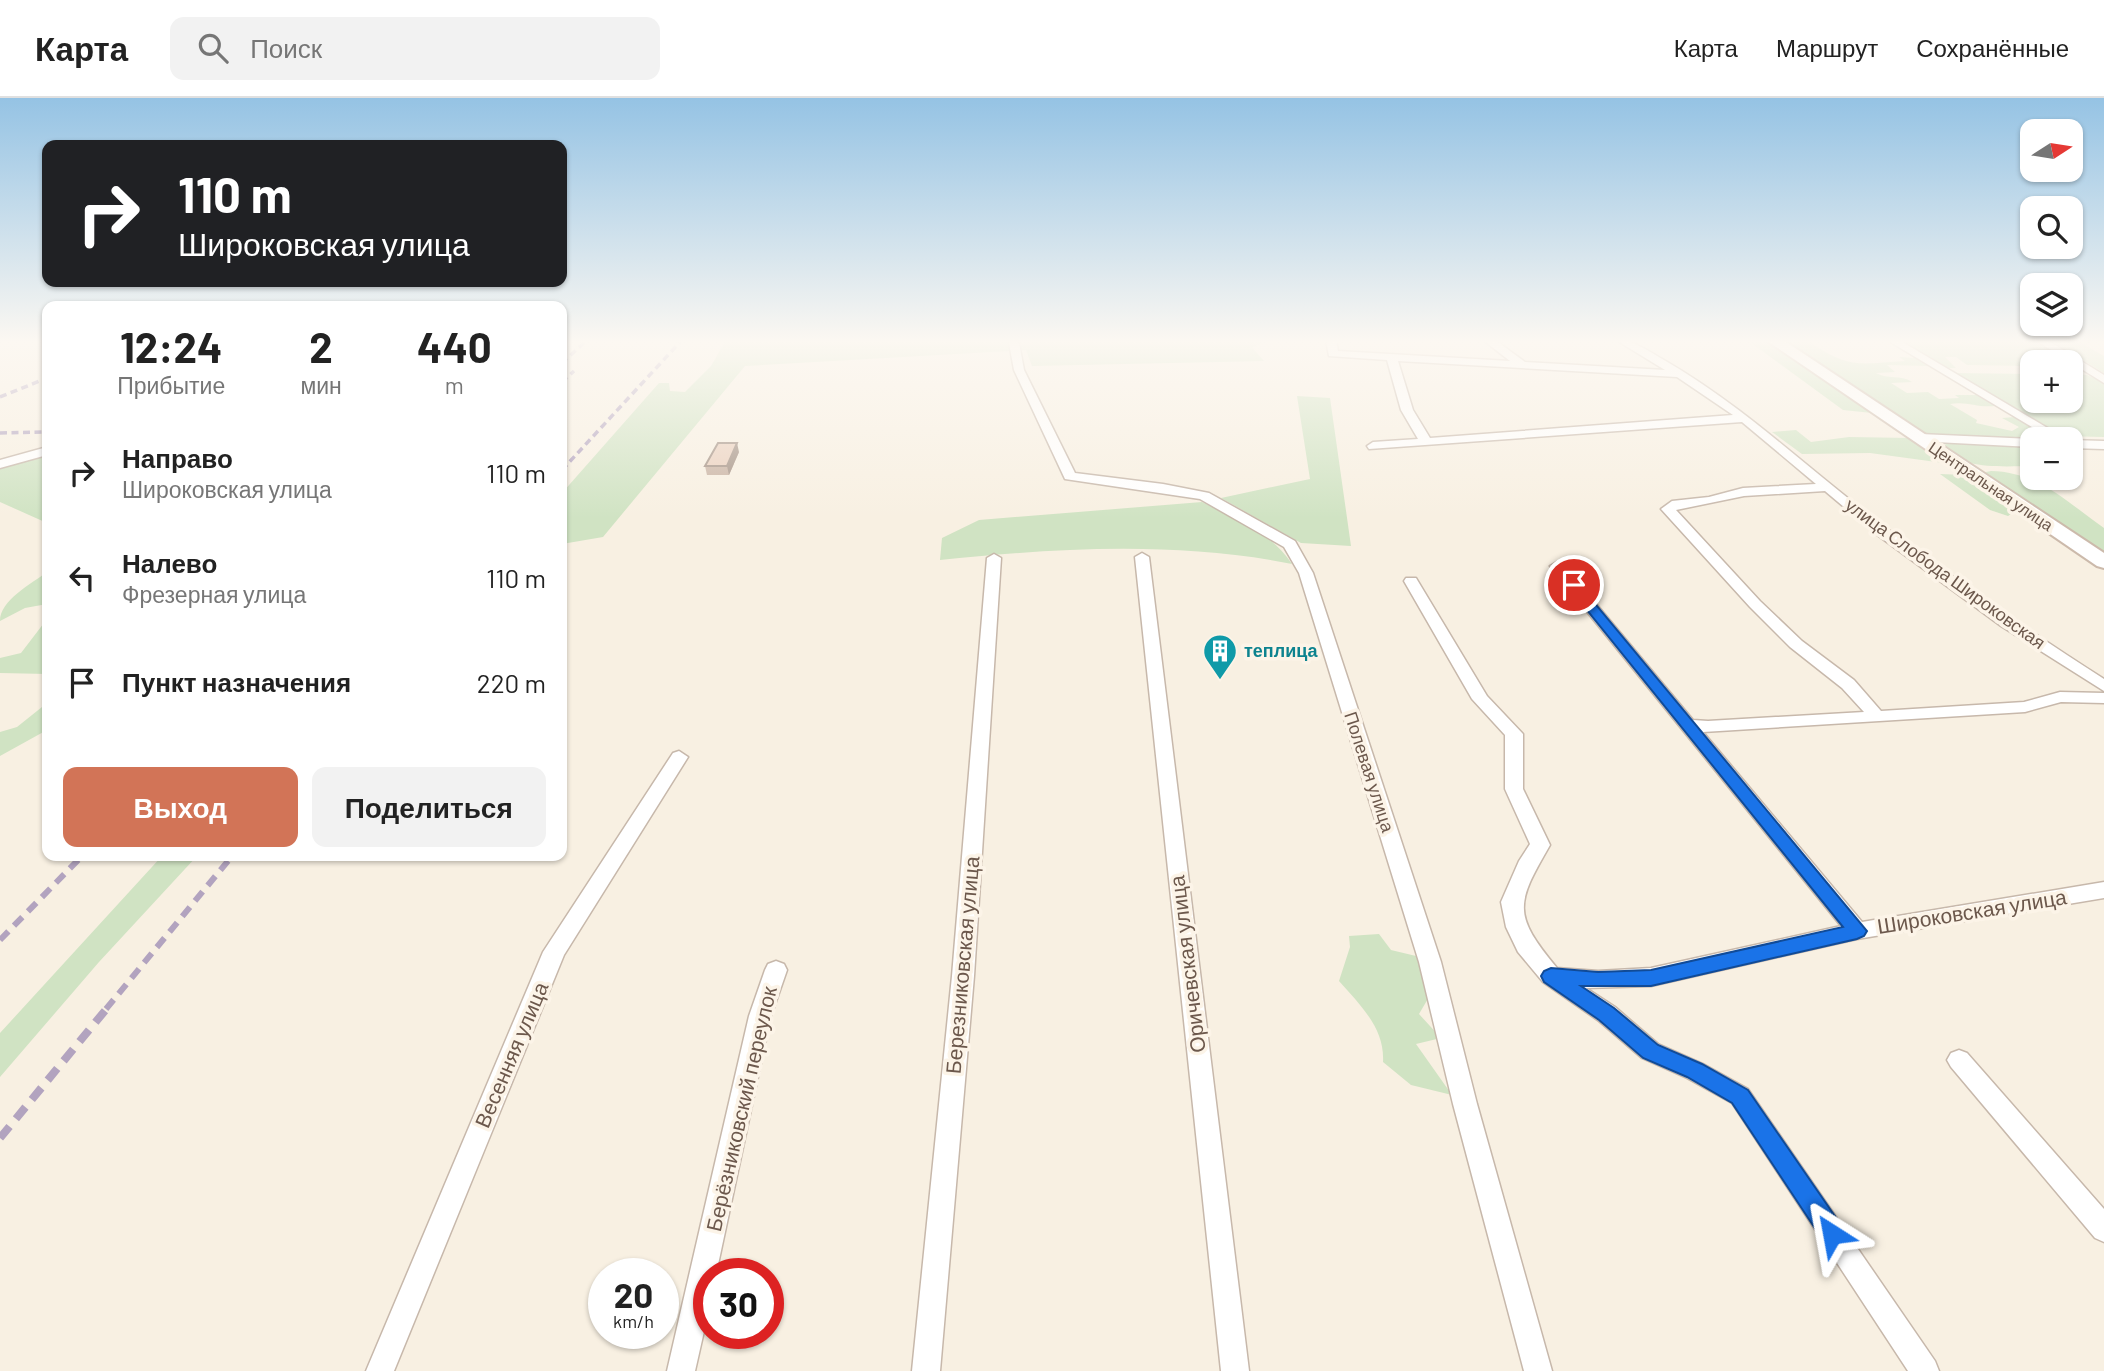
<!DOCTYPE html>
<html lang="ru">
<head>
<meta charset="utf-8">
<style>
  body { margin:0; font-family:Barlow,sans-serif; background:#f2f2f2; color:#222; height:100vh; display:flex; flex-direction:column; font-size:26px; white-space:nowrap }
  * { box-sizing:border-box; margin:0 }
  p { font-size:23px; color:#767676 }
  .icon { flex:none; width:38px; height:38px; fill:none; stroke:currentColor; stroke-width:2; stroke-linecap:round; stroke-linejoin:round }
  .map { position:relative; flex:1; overflow:hidden }
  .sheet { position:absolute; left:42px; top:203px; width:525px; height:560px; display:flex; flex-direction:column; background:#fff; border-radius:14px; box-shadow:0 2px 5px #0004 }
  .sheet>* { flex:none }
  .top-card { position:absolute; left:42px; top:42px; width:525px; height:147px; border-radius:14px; box-shadow:0 2px 5px #0004; background:#202124; color:#fff; overflow:hidden }
  .needle { width:46px; rotate:78deg }
  .controls { position:absolute; left:2020px; top:21px; display:grid; gap:14px }
  .controls a { display:grid; place-items:center; width:63px; height:63px; border-radius:14px; background:#fff; box-shadow:0 2px 5px #0004; font-size:35px }
  .speed { position:absolute; left:588px; top:1160px; display:flex; gap:14px; font-size:35px; font-weight:700; text-align:center }
  .speed>* { display:grid; place-content:center; width:91px; height:91px; border-radius:50%; background:#fff; box-shadow:0 2px 5px #0004; line-height:1 }
  .speed small { font-size:18px; font-weight:400 }
  .speed .limit { border:10px solid #d22; background:#fff; color:#111 }
  .pin { position:absolute; display:grid; place-items:center; width:60px; height:60px; color:#fff; margin:-30px; border:4px solid #fff; border-radius:50%; box-shadow:0 2px 7px #0007 }
  .me { position:absolute; width:77px; margin:-38px; rotate:326deg; stroke-linejoin:round; filter:drop-shadow(0 0 5px #0008) }
  .turn { display:flex; align-items:center; gap:24px; height:147px; padding:0 21px; font-size:32px }
  .turn .icon { width:91px; height:91px; stroke-width:2.5 }
  .turn b { display:block; font-size:49px; line-height:60px }
  .eta { display:flex; justify-content:space-evenly; align-items:center; height:119px; text-align:center }
  .eta b { font-size:42px; font-weight:700; line-height:49px }
  .action { display:flex; gap:14px; margin-top:auto; padding:14px 21px }
  .action a { flex:1; height:80px; border-radius:14px; background:#d27457; color:#fff; font-size:28px; font-weight:700; line-height:80px; text-align:center }
  .action a+a { background:#f2f2f2; color:#222 }
  ul { padding:0; list-style:none }
  li { display:flex; align-items:center; gap:21px; height:105px; padding:0 21px }
  li div { flex:1 }
  li b { display:block; font-size:26px }
  li em { font-style:normal }
  header { display:flex; align-items:center; gap:42px; box-sizing:border-box; height:98px; padding:0 35px; background:#fff; border-bottom:2px solid #e0e0e0 }
  header strong { font-size:33px }
  nav { display:flex; gap:38px; margin-inline-start:auto; font-size:24px }
  .search { width:490px; height:63px; background:#f2f2f2; display:flex; align-items:center; gap:18px; box-sizing:border-box; padding:0 24px; border-radius:14px; color:#767676; font-size:26px }
  .map>svg:first-child { display:block }
  .green { fill:#d0e3c3 }
  .lines { fill:none; stroke-linecap:round; stroke-linejoin:round }
  .street-casing { stroke:#c7b8ab; stroke-width:3 }
  .secondary-casing { stroke:#ccbaab; stroke-width:4 }
  .street { fill:#fff; fill-rule:evenodd }
  .secondary { fill:#fff; fill-rule:evenodd }
  .rail-far2 { stroke:#b2a3bf; stroke-width:3.5; stroke-dasharray:7 4.5; stroke-linecap:butt }
  .rail-far1 { stroke:#b2a3bf; stroke-width:6; stroke-dasharray:12 8; stroke-linecap:butt }
  .rail { stroke:#b2a3bf; stroke-width:8; stroke-dasharray:15 10; stroke-linecap:butt }
  .wall { fill:#c9b3a3 }
  .shaded-wall { fill:#a49285 }
  .building { fill:#ead0be; stroke:#a49285; stroke-width:2 }
  .route { fill:#1a73e8; stroke:#114b97; stroke-width:2 }
  .labels { text-anchor:middle; stroke-width:7; stroke-linejoin:round; paint-order:stroke }
  .far-street-label { font-size:16px; fill:#6c584c; stroke:#fcf4e8 }
  .street-label { font-size:18px; fill:#6c584c; stroke:#fcf4e8 }
  .culture-label { font-size:18px; font-weight:bold; fill:#0d838f; stroke:#fcf4e8; text-anchor:start }
  .near-street-label { font-size:21px; fill:#6c584c; stroke:#fcf4e8 }
</style>
</head>
<body>
<header>
<strong>Карта</strong>
<div class="search"><svg class="icon" aria-label="search" viewBox="0 0 24 24"><circle cx="10" cy="10" r="6"/><path d="M15 15l6 6"/></svg>Поиск</div>
<nav><a>Карта</a><a>Маршрут</a><a>Сохранённые</a></nav>
</header>
<div class="map">
<svg width="2104" height="1273" viewBox="0 0 2104 1273">
  <rect width="100%" height="100%" fill="#f8f0e2"/>
  <!-- green -->
  <path class="green" d="M 726,242 L 1261,242 L 1263,245 L 1252,249 L 1264,263 L 1032,268 L 1026,252 L 745,268 L 603,439 L 562,446 L 562,395 L 659,285 L 669,285 L 670,293 L 685,294 L 711,268 Z
    M 1747,242 L 1765,242 L 1872,315 L 1843,312 Z
    M 1779,242 L 1825,242 L 1808,243 C 1849,271 1857,266 1905,263 L 1899,259 L 1916,260 L 1930,268 L 1887,267 L 1895,274 L 1876,275 C 1888,282 1900,276 1912,284 L 1891,285 L 1907,295 L 1928,294 L 1939,301 L 1959,300 L 1955,297 L 1978,297 L 1995,308 C 1978,310 1967,303 1950,306 L 1977,322 L 1976,325 L 2012,333 L 2019,329 L 2002,320 L 2015,319 L 2048,339 L 2032,342 L 1927,338 L 1917,333 Z
    M 1895,242 L 2033,242 L 2070,264 L 2032,264 L 2032,268 L 1967,267 L 1956,259 L 1945,259 L 1956,270 L 1945,270 L 1904,244 Z
    M 2050,242 L 2081,242 L 2078,243 L 2104,258 L 2104,275 Z
    M 1953,275 L 2032,276 L 2032,303 L 2070,303 L 2070,276 L 2087,277 L 2104,285 L 2104,339 L 2059,338 Z
    M 1297,298 L 1330,300 L 1351,448 L 1301,445 L 1221,400 L 1310,381 Z
    M 1796,332 L 1811,344 L 1849,339 L 1911,340 L 1951,366 L 1870,355 L 1802,356 L 1772,334 Z
    M 1951,344 L 2032,347 L 2032,368 C 2007,368 1956,373 1944,347 Z
    M 47,358 L 47,425 L 0,404 L 0,370 Z
    M 1991,373 C 2038,374 2067,404 2104,430 L 2104,455 L 1990,381 L 1986,374 Z
    M 1940,376 L 1966,377 L 2017,412 L 2008,418 L 1990,412 Z
    M 1202,404 C 1236,421 1271,434 1292,466 C 1177,443 1056,450 940,462 L 942,440 L 979,422 Z
    M 47,474 L 47,506 L 25,510 L 0,523 C 0,502 31,486 47,474 Z
    M 47,521 L 47,576 L 0,575 L 0,560 L 21,555 Z
    M 47,605 L 47,632 L 0,658 L 0,634 L 17,629 Z
    M 162,758 L 197,758 L 99,864 L 0,979 L 0,935 Z
    M 1379,836 L 1391,852 L 1416,858 L 1429,899 L 1419,916 L 1441,940 L 1416,946 L 1452,997 L 1411,987 L 1383,964 C 1385,930 1360,907 1339,883 L 1350,849 L 1349,838 Z"/>
  <g class="lines">
    <!-- street casing -->
    <g class="street-casing">
      <path id="street" d="M 1014,242 L 1019,245 L 1024,272 L 1075,375 L 1163,386 L 1209,395 L 1295,443 L 1313,475 L 1441,864 L 1477,1006 L 1552,1273 L 1524,1273 L 1453,1006 L 1419,864 L 1299,475 L 1284,449 L 1200,401 L 1065,381 L 1014,272 L 1009,245 Z
        M 1326,242 L 1336,242 L 1338,253 L 1510,263 L 1483,242 L 1495,242 L 1525,264 L 1665,272 L 1616,242 C 1634,242 1648,253 1664,262 C 1747,310 1812,375 1889,432 C 1959,484 2030,534 2104,581 L 2104,593 L 2001,528 L 1876,436 L 1825,393 L 1744,398 L 1676,412 L 1760,503 L 1802,543 L 1854,582 L 1881,613 L 2024,604 L 2060,594 L 2104,595 L 2104,605 L 2061,604 L 2025,614 L 1703,634 L 1862,824 L 2104,784 L 2104,800 L 1857,841 L 1651,888 L 1586,890 L 1615,909 L 1658,946 L 1703,966 L 1748,991 L 1935,1263 L 1939,1273 L 1908,1273 L 1732,1005 L 1687,980 L 1642,960 L 1599,923 L 1543,884 L 1518,854 L 1506,829 L 1501,804 L 1519,763 L 1530,746 L 1505,691 L 1505,637 L 1472,601 L 1404,483 L 1406,480 L 1416,480 L 1487,598 L 1523,636 L 1523,691 L 1550,747 C 1516,806 1512,816 1557,870 L 1598,873 L 1651,870 L 1841,828 L 1550,468 L 1557,464 L 1562,465 L 1693,622 L 1708,623 L 1864,614 L 1842,590 L 1790,549 L 1750,509 L 1661,411 L 1672,403 L 1709,399 L 1743,390 L 1816,386 L 1742,324 L 1369,351 L 1367,348 L 1373,344 L 1418,341 L 1401,312 L 1387,262 L 1329,258 ZM 1398,263 L 1677,279 L 1733,317 L 1430,340 L 1413,312 Z
        M 1887,242 L 1899,242 L 2066,341 L 2052,341 Z
        M 2035,242 L 2047,242 L 2104,277 L 2104,285 Z
        M 1920,336 L 2032,341 L 2032,349 L 1916,343 L 1916,337 Z
        M 2070,342 L 2104,343 L 2104,351 L 2070,350 Z
        M 47,349 L 47,357 L 0,370 L 0,362 Z
        M 1142,455 L 1149,459 L 1249,1273 L 1221,1273 L 1135,459 Z
        M 994,456 L 1001,460 L 974,878 L 940,1273 L 912,1273 L 952,878 L 987,460 Z
        M 679,653 L 688,659 L 564,857 L 394,1273 L 366,1273 L 543,854 L 673,655 Z
        M 776,863 L 784,866 L 787,872 L 771,918 L 716,1176 L 709,1176 L 709,1211 L 695,1273 L 667,1273 L 749,918 L 765,872 L 768,866 Z
        M 1959,952 L 1967,955 L 2104,1111 L 2104,1144 L 2095,1140 L 1951,969 L 1947,962 L 1951,955 Z"/>
    </g>
    <!-- secondary casing -->
    <g class="secondary-casing">
      <path id="secondary" d="M 1766,242 L 1783,242 L 2104,455 L 2104,470 L 2097,468 Z"/>
    </g>
    <!-- street -->
    <use href="#street" class="street"/>
    <!-- secondary -->
    <use href="#secondary" class="secondary"/>
    <!-- rail-far2 -->
    <path class="rail-far2" d="M 562,265 L 587,242
      M 562,284 L 574,273
      M 0,299 L 47,280
      M 0,335 L 47,334
      M 562,372 L 682,242"/>
    <!-- rail-far1 -->
    <path class="rail-far1" d="M 0,842 L 82,758
      M 106,911 L 232,758"/>
    <!-- rail -->
    <path class="rail" d="M 0,1040 L 108,909"/>
  </g>
  <!-- wall -->
  <path class="wall" d="M 739,354 L 729,377 L 707,377 L 705,368 Z"/>
  <!-- shaded-wall -->
  <path class="shaded-wall" d="M 737,345 L 739,354 L 729,377 L 727,368 Z"/>
  <!-- building -->
  <path class="building" d="M 718,345 L 737,345 L 727,368 L 705,368 Z"/>
  <!-- sky -->
  <linearGradient id="sky" x2="0" y2="1"><stop stop-color="#95c3e4"/><stop offset="0.58" stop-color="#fcf8f2"/><stop offset="1" stop-color="#fcf8f2" stop-opacity="0"/></linearGradient>
  <rect width="2104" height="420" fill="url(#sky)"/>
  <!-- route -->
  <path class="route" d="M 1574,483 L 1578,485 L 1867,833 L 1864,838 L 1857,841 L 1651,888 L 1581,888 L 1614,910 L 1658,947 L 1702,966 L 1748,992 L 1841,1127 L 1844,1136 L 1841,1144 L 1832,1147 L 1824,1144 L 1732,1005 L 1687,979 L 1643,960 L 1599,922 L 1544,884 L 1541,878 L 1544,873 L 1551,870 L 1598,874 L 1651,872 L 1843,829 L 1569,490 L 1569,485 Z"/>
  <!-- icons -->
  <defs>
    <g id="building-pin" transform="scale(1.75)"><path d="M0 17L-7.5 6A9.5 9.5 0 1 1 7.5 6Z" fill="#0f9aa8" stroke="#fcf4e8"/><path d="M-4-6H4V6H1V3H-1V6H-4ZM-2.5-4.3h1.7v1.8h-1.7ZM.8-4.3h1.7v1.8H.8ZM-2.5-1h1.7V.8h-1.7ZM.8-1h1.7V.8H.8Z" fill="#fff"/></g>
  </defs>
  <g fill-rule="evenodd">
    <use href="#building-pin" x="1220" y="553"/>
  </g>
  <g class="labels">
    <!-- far-street labels -->
    <g class="far-street-label">
      <text transform="translate(1991 388) rotate(34)" y="6">Центральная улица</text>
    </g>
    <!-- street labels -->
    <g class="street-label">
      <text transform="translate(1945 476) rotate(36)" y="6">улица Слобода Широковская</text>
      <text transform="translate(1369 674) rotate(72)" y="6">Полевая улица</text>
    </g>
    <!-- culture labels -->
    <g class="culture-label">
      <text x="1244" y="559">теплица</text>
    </g>
    <!-- near-street labels -->
    <g class="near-street-label">
      <text transform="translate(1972 814) rotate(-9)" y="7">Широковская улица</text>
      <text transform="translate(1188 866) rotate(-97)" y="7">Оричевская улица</text>
      <text transform="translate(963 867) rotate(-85)" y="7">Березниковская улица</text>
      <text transform="translate(512 957) rotate(-67)" y="7">Весенняя улица</text>
      <text transform="translate(742 1011) rotate(-77)" y="7">Берёзниковский переулок</text>
    </g>
  </g>
</svg>
<div class="controls">
<a><svg class="needle" viewBox="-14 -14 28 28"><path d="M0-13l5 13h-10z" fill="#e53935"/><path d="M0 13l5-13h-10z" fill="#767676"/></svg></a>
<a><svg class="icon" aria-label="search" viewBox="0 0 24 24"><circle cx="10" cy="10" r="6"/><path d="M15 15l6 6"/></svg></a>
<a><svg class="icon" aria-label="layers" viewBox="0 0 24 24"><path d="M12 4l9 5-9 5-9-5zM3 14l9 5 9-5"/></svg></a>
<a>+</a>
<a>−</a>
</div>
<div class="speed"><div>20<small>km/h</small></div><div class="limit">30</div></div>
<div class="pin" style="left:1574px;top:487px;background:#d93025"><svg class="icon" aria-label="arrive" viewBox="0 0 24 24"><path d="M6 21V4h12l-3 4 3 4H6"/></svg></div>
<svg class="me" style="left:1832px;top:1136px" viewBox="-20 -20 40 40"><path d="M0-17L14 15 0 8-14 15z" fill="#1a73e8" stroke="#fff" stroke-width="4"/></svg>
<div class="top-card">
<div class="turn"><svg class="icon" aria-label="right" viewBox="0 0 24 24"><path d="M7 20v-9h11M14 6l5 5-5 5"/></svg><div><b>110 m</b>Широковская улица</div></div>
</div>
<section class="sheet">
<div class="eta">
<div><b>12:24</b><p>Прибытие</p></div>
<div><b>2</b><p>мин</p></div>
<div><b>440</b><p>m</p></div>
</div>
<ul>
<li><svg class="icon" aria-label="right" viewBox="0 0 24 24"><path d="M7 20v-9h11M14 6l5 5-5 5"/></svg><div><b>Направо</b><p>Широковская улица</p></div><em>110 m</em></li>
<li><svg class="icon" aria-label="left" viewBox="0 0 24 24"><path d="M17 20v-9H6M10 6l-5 5 5 5"/></svg><div><b>Налево</b><p>Фрезерная улица</p></div><em>110 m</em></li>
<li><svg class="icon" aria-label="arrive" viewBox="0 0 24 24"><path d="M6 21V4h12l-3 4 3 4H6"/></svg><div><b>Пункт назначения</b></div><em>220 m</em></li>
</ul>
<div class="action"><a>Выход</a><a>Поделиться</a></div>
</section>
</div>
</body>
</html>
